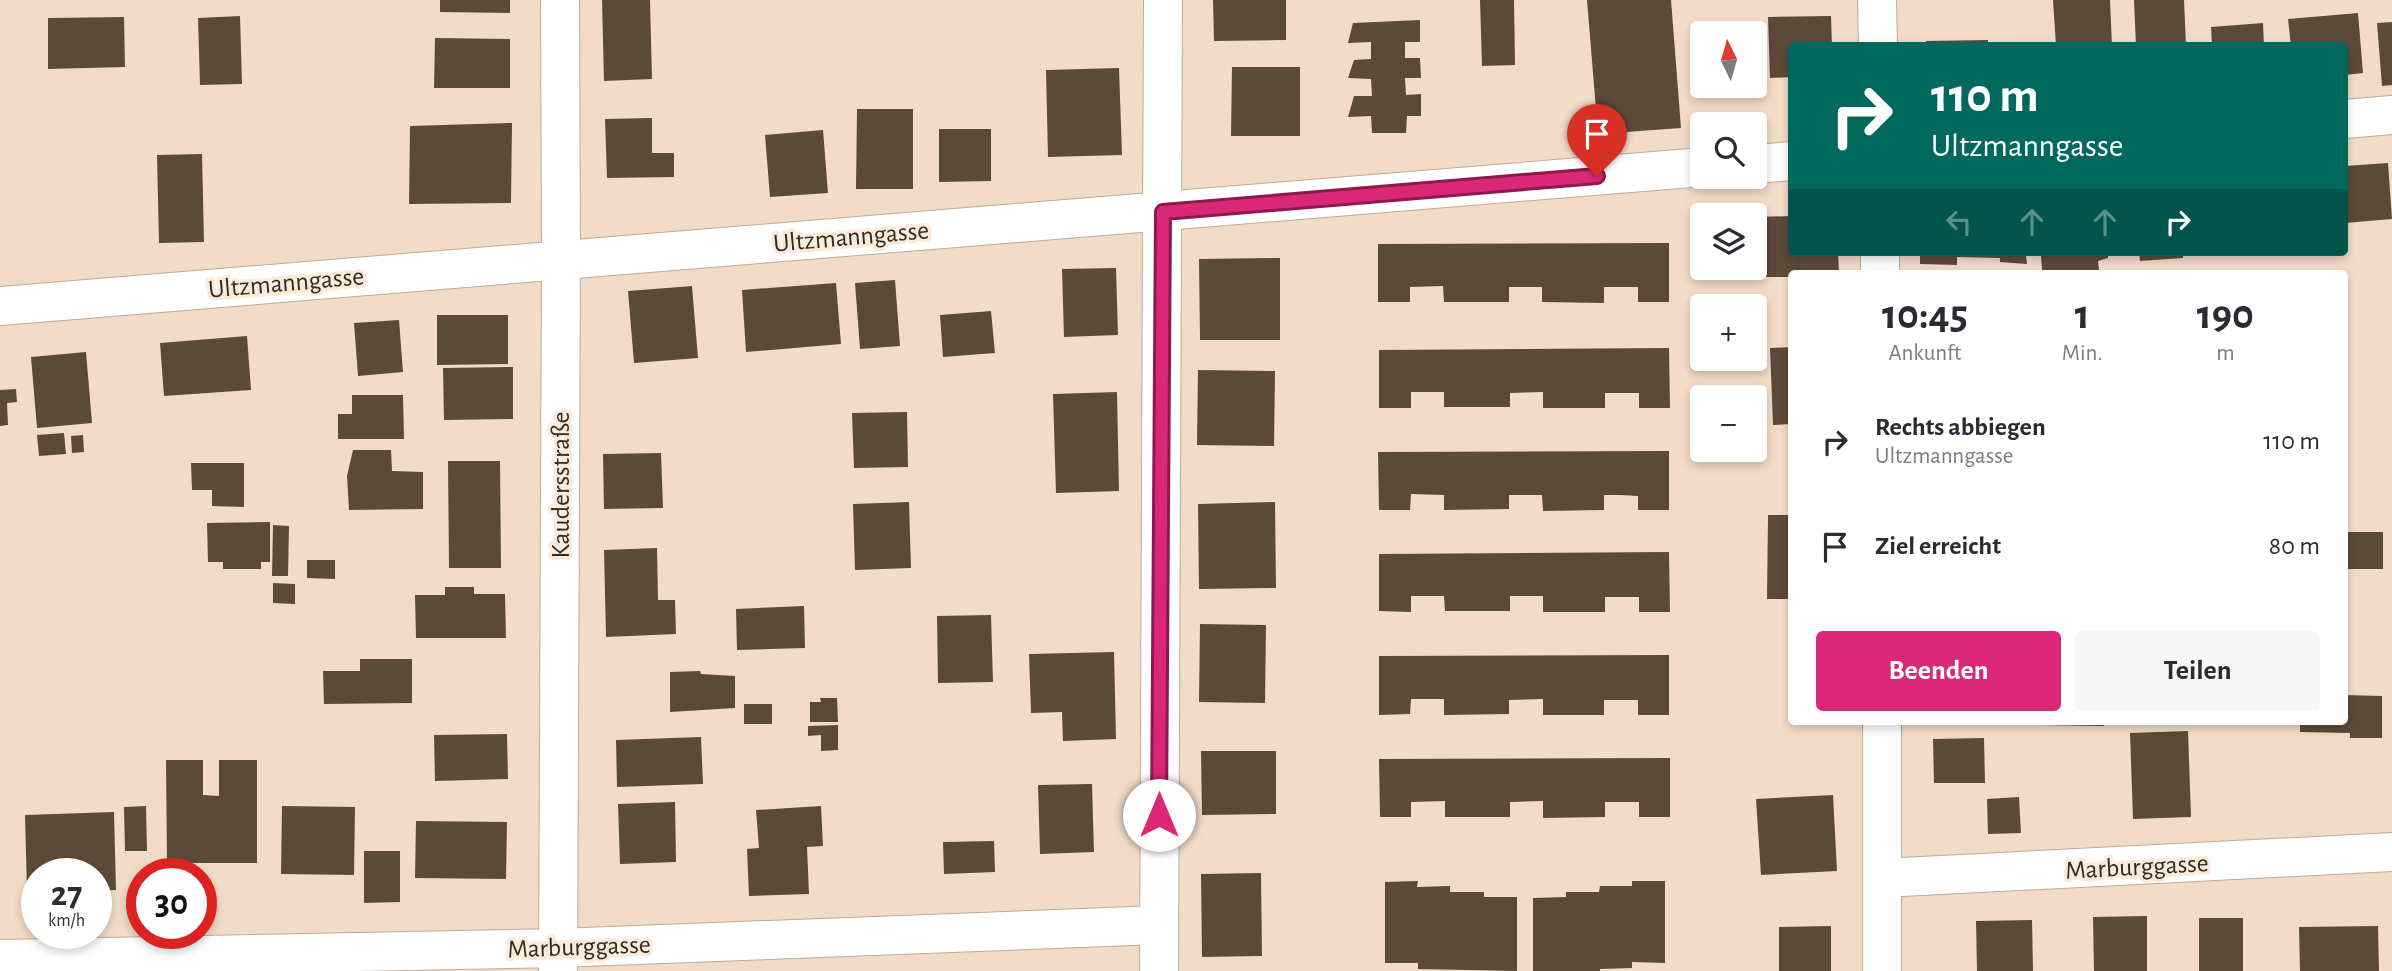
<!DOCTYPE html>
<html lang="de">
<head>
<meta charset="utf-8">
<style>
  body { margin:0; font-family:"Alegreya Sans",sans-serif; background:#f7f7f7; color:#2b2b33; height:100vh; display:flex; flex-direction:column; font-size:26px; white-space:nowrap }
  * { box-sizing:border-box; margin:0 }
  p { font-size:23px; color:#7c7c81 }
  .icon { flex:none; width:38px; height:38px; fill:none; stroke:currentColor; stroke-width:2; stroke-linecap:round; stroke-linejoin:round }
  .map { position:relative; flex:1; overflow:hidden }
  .details { position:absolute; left:1788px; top:270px; width:560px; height:455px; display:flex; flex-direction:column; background:#fff; border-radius:7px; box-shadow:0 4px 10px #0003 }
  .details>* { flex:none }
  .banner { position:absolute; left:1788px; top:42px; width:560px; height:214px; border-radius:7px; box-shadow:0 4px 10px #0003; background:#00695c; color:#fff; overflow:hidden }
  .needle { width:46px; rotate:355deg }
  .fabs { position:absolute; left:1690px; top:21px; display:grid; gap:14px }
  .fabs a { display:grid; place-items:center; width:77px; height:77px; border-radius:7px; background:#fff; box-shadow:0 4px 10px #0003; font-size:35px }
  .speed { position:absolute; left:21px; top:858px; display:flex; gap:14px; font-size:35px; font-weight:700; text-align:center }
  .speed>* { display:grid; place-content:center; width:91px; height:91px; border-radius:50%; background:#fff; box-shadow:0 4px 10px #0003; line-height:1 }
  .speed small { font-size:18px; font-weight:400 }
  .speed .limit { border:10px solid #d22; background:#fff; color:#111 }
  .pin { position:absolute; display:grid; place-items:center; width:60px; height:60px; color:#fff; margin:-72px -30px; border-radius:50% 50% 50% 0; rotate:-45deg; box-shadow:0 0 7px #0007 }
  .pin .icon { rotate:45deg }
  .me { position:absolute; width:77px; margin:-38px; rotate:0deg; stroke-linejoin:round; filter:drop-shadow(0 0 5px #0008) }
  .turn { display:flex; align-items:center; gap:24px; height:147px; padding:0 28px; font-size:32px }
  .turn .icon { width:91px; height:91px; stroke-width:2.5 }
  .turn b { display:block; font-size:49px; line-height:60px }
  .lanes { display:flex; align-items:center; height:66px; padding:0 28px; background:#0003; justify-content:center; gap:35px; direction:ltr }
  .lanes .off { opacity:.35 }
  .eta { display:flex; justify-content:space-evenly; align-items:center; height:119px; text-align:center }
  .eta b { font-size:42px; font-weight:700; line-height:49px }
  .button { display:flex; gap:14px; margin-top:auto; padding:14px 28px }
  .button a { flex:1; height:80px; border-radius:7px; background:#db2777; color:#fff; font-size:28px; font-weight:700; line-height:80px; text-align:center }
  .button a+a { background:#f7f7f7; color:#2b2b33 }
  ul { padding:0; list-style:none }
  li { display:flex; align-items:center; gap:21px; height:105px; padding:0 28px }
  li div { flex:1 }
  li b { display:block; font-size:26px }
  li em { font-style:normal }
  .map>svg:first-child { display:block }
  .building { fill:#5c4a39 }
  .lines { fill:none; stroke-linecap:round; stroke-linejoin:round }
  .minor-casing { stroke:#bfab98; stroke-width:40 }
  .minor { stroke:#fff; stroke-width:38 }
  .route-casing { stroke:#8e194d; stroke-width:18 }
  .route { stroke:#db2777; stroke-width:12 }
  .labels { text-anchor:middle; stroke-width:7; stroke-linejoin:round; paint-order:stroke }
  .street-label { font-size:26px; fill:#332b23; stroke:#fceada }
</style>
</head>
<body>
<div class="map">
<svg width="2392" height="971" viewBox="0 0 2392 971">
  <rect width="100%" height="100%" fill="#f2dcc8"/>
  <!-- building -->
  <path class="building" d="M 440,0 L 510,0 L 510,13 L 440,12 Z
    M 602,0 L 650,0 L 652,79 L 604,81 Z
    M 1213,0 L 1286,0 L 1286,40 L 1214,41 Z
    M 1480,0 L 1514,0 L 1515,65 L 1482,66 Z
    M 1587,0 L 1671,0 L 1681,128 L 1598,134 Z
    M 2053,0 L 2110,0 L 2112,46 L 2056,46 Z
    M 2134,0 L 2184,0 L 2186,46 L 2136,46 Z
    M 2358,13 L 2363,73 L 2345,75 L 2345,46 L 2291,46 L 2288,19 Z
    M 240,16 L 242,84 L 200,85 L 198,18 Z
    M 1831,16 L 1832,46 L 1792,46 L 1792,77 L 1770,78 L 1768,17 Z
    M 124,17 L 125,67 L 48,69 L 48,18 Z
    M 1420,20 L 1420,42 L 1405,42 L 1405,58 L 1420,58 L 1421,78 L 1405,78 L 1406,95 L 1421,94 L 1421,116 L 1407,116 L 1406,133 L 1372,133 L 1371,116 L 1348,117 L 1354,96 L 1372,96 L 1371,79 L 1348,78 L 1354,60 L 1371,59 L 1371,42 L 1348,43 L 1353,23 Z
    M 2392,22 L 2392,85 L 2382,86 L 2377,23 Z
    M 2263,23 L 2264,46 L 2212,46 L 2211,27 Z
    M 435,38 L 510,39 L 510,88 L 434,88 Z
    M 1988,40 L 1988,46 L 1926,46 L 1926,41 Z
    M 1232,67 L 1300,67 L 1300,136 L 1231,136 Z
    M 1119,68 L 1122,155 L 1048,157 L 1046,70 Z
    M 857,109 L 913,109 L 913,189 L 856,189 Z
    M 652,118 L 652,153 L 674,153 L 674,177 L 607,178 L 605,119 Z
    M 512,123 L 511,203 L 409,204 L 410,126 Z
    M 939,129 L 991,129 L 991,181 L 939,182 Z
    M 823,130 L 828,193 L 770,197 L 765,135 Z
    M 202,154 L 204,242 L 159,243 L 157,155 Z
    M 2388,163 L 2392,219 L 2345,223 L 2345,166 Z
    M 1792,216 L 1792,252 L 1838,252 L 1839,273 L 1792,273 L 1792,277 L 1751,277 L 1751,268 L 1755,268 L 1755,217 Z
    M 1669,243 L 1669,302 L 1638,302 L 1638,287 L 1604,287 L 1604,303 L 1542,302 L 1542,287 L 1509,287 L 1509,302 L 1444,302 L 1443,286 L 1410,287 L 1410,302 L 1378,302 L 1378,244 Z
    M 1920,252 L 2108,252 L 2108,258 L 2098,261 L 2099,270 L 2042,270 L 2041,256 L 2026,256 L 2027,264 L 2000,262 L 2000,258 L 1957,257 L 1957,265 L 1920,264 Z
    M 2139,252 L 2183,252 L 2183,258 L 2140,261 Z
    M 1280,258 L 1280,340 L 1200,340 L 1199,259 Z
    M 1116,268 L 1118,335 L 1064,337 L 1062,269 Z
    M 895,280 L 900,346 L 860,349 L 855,283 Z
    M 836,283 L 841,344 L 746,352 L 742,290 Z
    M 692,286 L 698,358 L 634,363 L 628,291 Z
    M 991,311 L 995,353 L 943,357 L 940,315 Z
    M 437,315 L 508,315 L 508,364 L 437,365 Z
    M 399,320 L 403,372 L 358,376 L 354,323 Z
    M 247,336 L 251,390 L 164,396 L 160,343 Z
    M 1792,347 L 1792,424 L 1773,425 L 1770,348 Z
    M 1669,348 L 1670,408 L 1639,408 L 1639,393 L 1605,393 L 1605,408 L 1543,408 L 1543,392 L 1510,393 L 1510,407 L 1444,407 L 1444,392 L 1411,392 L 1411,408 L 1379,408 L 1379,350 Z
    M 86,352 L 92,423 L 37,428 L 31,357 Z
    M 513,367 L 513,419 L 444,420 L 443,368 Z
    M 1198,370 L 1275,371 L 1274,446 L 1197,445 Z
    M 16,389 L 17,402 L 7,403 L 8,425 L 0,426 L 0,390 Z
    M 1117,392 L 1119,491 L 1056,493 L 1053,394 Z
    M 352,395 L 403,395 L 404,439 L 338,439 L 338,414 L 352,414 Z
    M 907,412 L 908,467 L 854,468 L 852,413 Z
    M 64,433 L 66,454 L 39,456 L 37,435 Z
    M 83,435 L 84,452 L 72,453 L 71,436 Z
    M 353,450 L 391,450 L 392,471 L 423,472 L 423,509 L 349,510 L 347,476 Z
    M 1669,451 L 1669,510 L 1638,510 L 1638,496 L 1621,495 L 1604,495 L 1604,510 L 1543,511 L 1542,495 L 1509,495 L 1509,509 L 1444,510 L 1444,495 L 1411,494 L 1410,510 L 1379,510 L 1378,452 Z
    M 661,453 L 663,508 L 604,509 L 603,454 Z
    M 448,461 L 500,461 L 501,568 L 449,568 Z
    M 191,463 L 244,463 L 244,507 L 212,506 L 212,490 L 192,490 Z
    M 909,502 L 911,568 L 855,570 L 853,504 Z
    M 1275,502 L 1276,588 L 1199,589 L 1198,504 Z
    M 1768,515 L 1792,515 L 1792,599 L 1767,599 Z
    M 270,522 L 270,562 L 261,562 L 261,569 L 223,569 L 223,562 L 208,562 L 207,523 Z
    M 273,525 L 289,526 L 288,576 L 272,576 Z
    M 2345,532 L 2383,532 L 2383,569 L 2345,569 Z
    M 657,548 L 658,600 L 675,600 L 676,634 L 606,637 L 604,550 Z
    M 1669,552 L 1670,612 L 1639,612 L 1639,597 L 1605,597 L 1605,612 L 1543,612 L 1543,596 L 1510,596 L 1510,611 L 1445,611 L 1444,596 L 1411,596 L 1411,612 L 1379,611 L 1379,554 Z
    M 307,560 L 335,560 L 335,579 L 307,578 Z
    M 273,583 L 295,584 L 295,604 L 273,603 Z
    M 445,587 L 474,587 L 474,594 L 505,594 L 506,638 L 416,638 L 415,595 L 445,595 Z
    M 804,606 L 805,648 L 737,650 L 736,609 Z
    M 991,615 L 993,682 L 938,683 L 937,616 Z
    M 1200,624 L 1266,625 L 1265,703 L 1199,702 Z
    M 1114,652 L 1116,739 L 1063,741 L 1062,712 L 1031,713 L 1029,654 Z
    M 1669,655 L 1669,715 L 1638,715 L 1638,700 L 1604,700 L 1604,715 L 1543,715 L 1543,699 L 1509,700 L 1509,714 L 1444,715 L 1444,699 L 1411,699 L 1410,714 L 1379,715 L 1379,656 Z
    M 360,659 L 412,659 L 412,703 L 324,704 L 323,671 L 360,671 Z
    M 700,671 L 701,674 L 735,676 L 735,708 L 670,712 L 670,672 Z
    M 2345,695 L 2382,696 L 2382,738 L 2350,738 L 2350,733 L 2300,732 L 2300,721 L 2345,721 Z
    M 820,698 L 837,698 L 838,722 L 810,722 L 810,702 L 821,702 Z
    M 744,704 L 772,704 L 772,724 L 744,724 Z
    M 2038,721 L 2105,721 L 2104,726 L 2038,725 Z
    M 838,725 L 838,750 L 821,751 L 821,735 L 808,736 L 808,726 Z
    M 2188,731 L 2191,817 L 2133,819 L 2130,733 Z
    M 507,734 L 508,779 L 435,781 L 434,735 Z
    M 701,737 L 703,784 L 617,787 L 616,740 Z
    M 1984,738 L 1985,783 L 1934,783 L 1933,739 Z
    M 1201,751 L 1276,751 L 1276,814 L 1202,815 Z
    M 1670,758 L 1670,817 L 1639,817 L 1639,802 L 1605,802 L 1605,817 L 1543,818 L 1543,801 L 1510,802 L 1510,817 L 1445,817 L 1445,801 L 1411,802 L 1411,817 L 1380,817 L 1379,759 Z
    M 166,760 L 203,760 L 203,795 L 219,796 L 219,760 L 257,760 L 257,863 L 167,863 Z
    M 1092,784 L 1094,852 L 1040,854 L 1038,785 Z
    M 1833,795 L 1837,871 L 1761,875 L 1756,799 Z
    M 2019,797 L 2021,833 L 1988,834 L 1987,799 Z
    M 675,802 L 676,862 L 620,864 L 618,804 Z
    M 146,806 L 147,851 L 125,851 L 124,807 Z
    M 282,806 L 355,807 L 354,875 L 281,874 Z
    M 821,806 L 823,846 L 807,847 L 809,894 L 749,896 L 747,849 L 759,848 L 756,810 Z
    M 114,812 L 116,890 L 96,891 L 96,873 L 37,873 L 37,892 L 27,892 L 25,815 Z
    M 416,821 L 507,822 L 506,879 L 415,878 Z
    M 994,841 L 995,872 L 944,874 L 943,842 Z
    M 364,851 L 400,851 L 400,902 L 364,903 Z
    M 1261,873 L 1262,956 L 1202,957 L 1201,874 Z
    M 1418,881 L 1417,887 L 1450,886 L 1450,892 L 1484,892 L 1484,897 L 1517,897 L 1517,971 L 1418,969 L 1418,963 L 1385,963 L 1385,882 Z
    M 1632,881 L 1665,881 L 1665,963 L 1632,962 L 1632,968 L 1600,969 L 1600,971 L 1533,971 L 1533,898 L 1566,897 L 1566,892 L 1599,892 L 1600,886 L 1632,886 Z
    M 2147,916 L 2147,971 L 2094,971 L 2093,917 Z
    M 2199,918 L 2243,918 L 2243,971 L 2199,971 Z
    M 2032,920 L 2033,971 L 1977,971 L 1976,921 Z
    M 1831,926 L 1831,971 L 1779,971 L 1779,927 Z
    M 2378,926 L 2379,971 L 2300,971 L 2299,927 Z"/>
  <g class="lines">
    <!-- minor casing -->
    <g class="minor-casing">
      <path id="minor" d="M 1877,0 L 1878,46
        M 2345,119 L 2392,115
        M 1755,164 L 1792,161
        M 1880,252 L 1880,273
        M 0,306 L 1703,167
        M 1882,721 L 1882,971
        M 1882,878 L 2392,852
        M 0,959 L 558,948 L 1159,925
        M 558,971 L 561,259 L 560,0
        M 1159,971 L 1163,0"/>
    </g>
    <!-- minor -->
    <use href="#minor" class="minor"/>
  </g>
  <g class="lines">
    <!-- route casing -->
    <g class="route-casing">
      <path id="route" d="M 1159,815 L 1163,212 L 1597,176"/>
    </g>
    <!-- route -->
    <use href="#route" class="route"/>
  </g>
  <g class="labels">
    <!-- street labels -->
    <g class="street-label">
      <text transform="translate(851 236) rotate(-5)" y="9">Ultzmanngasse</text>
      <text transform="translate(286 282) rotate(-5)" y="9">Ultzmanngasse</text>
      <text transform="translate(560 485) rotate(-90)" y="9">Kaudersstraße</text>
      <text transform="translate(2137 866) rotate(-3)" y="9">Marburggasse</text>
      <text transform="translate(579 946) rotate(-2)" y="9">Marburggasse</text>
    </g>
  </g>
</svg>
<div class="fabs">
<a><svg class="needle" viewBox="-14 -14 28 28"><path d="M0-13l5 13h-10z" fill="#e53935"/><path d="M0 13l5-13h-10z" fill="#7c7c81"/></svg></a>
<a><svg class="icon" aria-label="search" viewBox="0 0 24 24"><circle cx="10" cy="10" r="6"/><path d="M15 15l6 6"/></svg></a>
<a><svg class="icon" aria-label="layers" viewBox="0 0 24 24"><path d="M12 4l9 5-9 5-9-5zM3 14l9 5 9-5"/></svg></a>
<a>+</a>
<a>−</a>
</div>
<div class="speed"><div>27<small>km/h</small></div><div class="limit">30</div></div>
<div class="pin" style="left:1597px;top:176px;background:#d93025"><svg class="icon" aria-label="arrive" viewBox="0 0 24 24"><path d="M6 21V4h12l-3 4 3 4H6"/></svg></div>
<svg class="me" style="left:1159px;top:815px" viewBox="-20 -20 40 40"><circle r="19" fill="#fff"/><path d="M0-13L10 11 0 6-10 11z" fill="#db2777"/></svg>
<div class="banner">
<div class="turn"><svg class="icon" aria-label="right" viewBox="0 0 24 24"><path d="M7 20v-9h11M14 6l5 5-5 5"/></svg><div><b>110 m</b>Ultzmanngasse</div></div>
<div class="lanes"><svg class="icon off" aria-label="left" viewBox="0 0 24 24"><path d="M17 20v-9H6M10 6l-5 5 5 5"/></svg><svg class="icon off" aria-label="ahead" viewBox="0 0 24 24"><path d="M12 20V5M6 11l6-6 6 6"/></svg><svg class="icon off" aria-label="ahead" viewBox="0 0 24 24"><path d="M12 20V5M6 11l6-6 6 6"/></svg><svg class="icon" aria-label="right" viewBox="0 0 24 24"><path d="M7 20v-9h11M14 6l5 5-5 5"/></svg></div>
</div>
<section class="details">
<div class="eta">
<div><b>10:45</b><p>Ankunft</p></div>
<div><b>1</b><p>Min.</p></div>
<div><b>190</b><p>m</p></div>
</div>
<ul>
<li><svg class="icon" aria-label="right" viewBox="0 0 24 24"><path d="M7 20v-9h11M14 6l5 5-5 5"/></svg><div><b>Rechts abbiegen</b><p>Ultzmanngasse</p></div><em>110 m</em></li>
<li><svg class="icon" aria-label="arrive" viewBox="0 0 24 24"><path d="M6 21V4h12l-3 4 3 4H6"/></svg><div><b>Ziel erreicht</b></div><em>80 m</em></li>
</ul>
<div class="button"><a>Beenden</a><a>Teilen</a></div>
</section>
</div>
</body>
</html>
